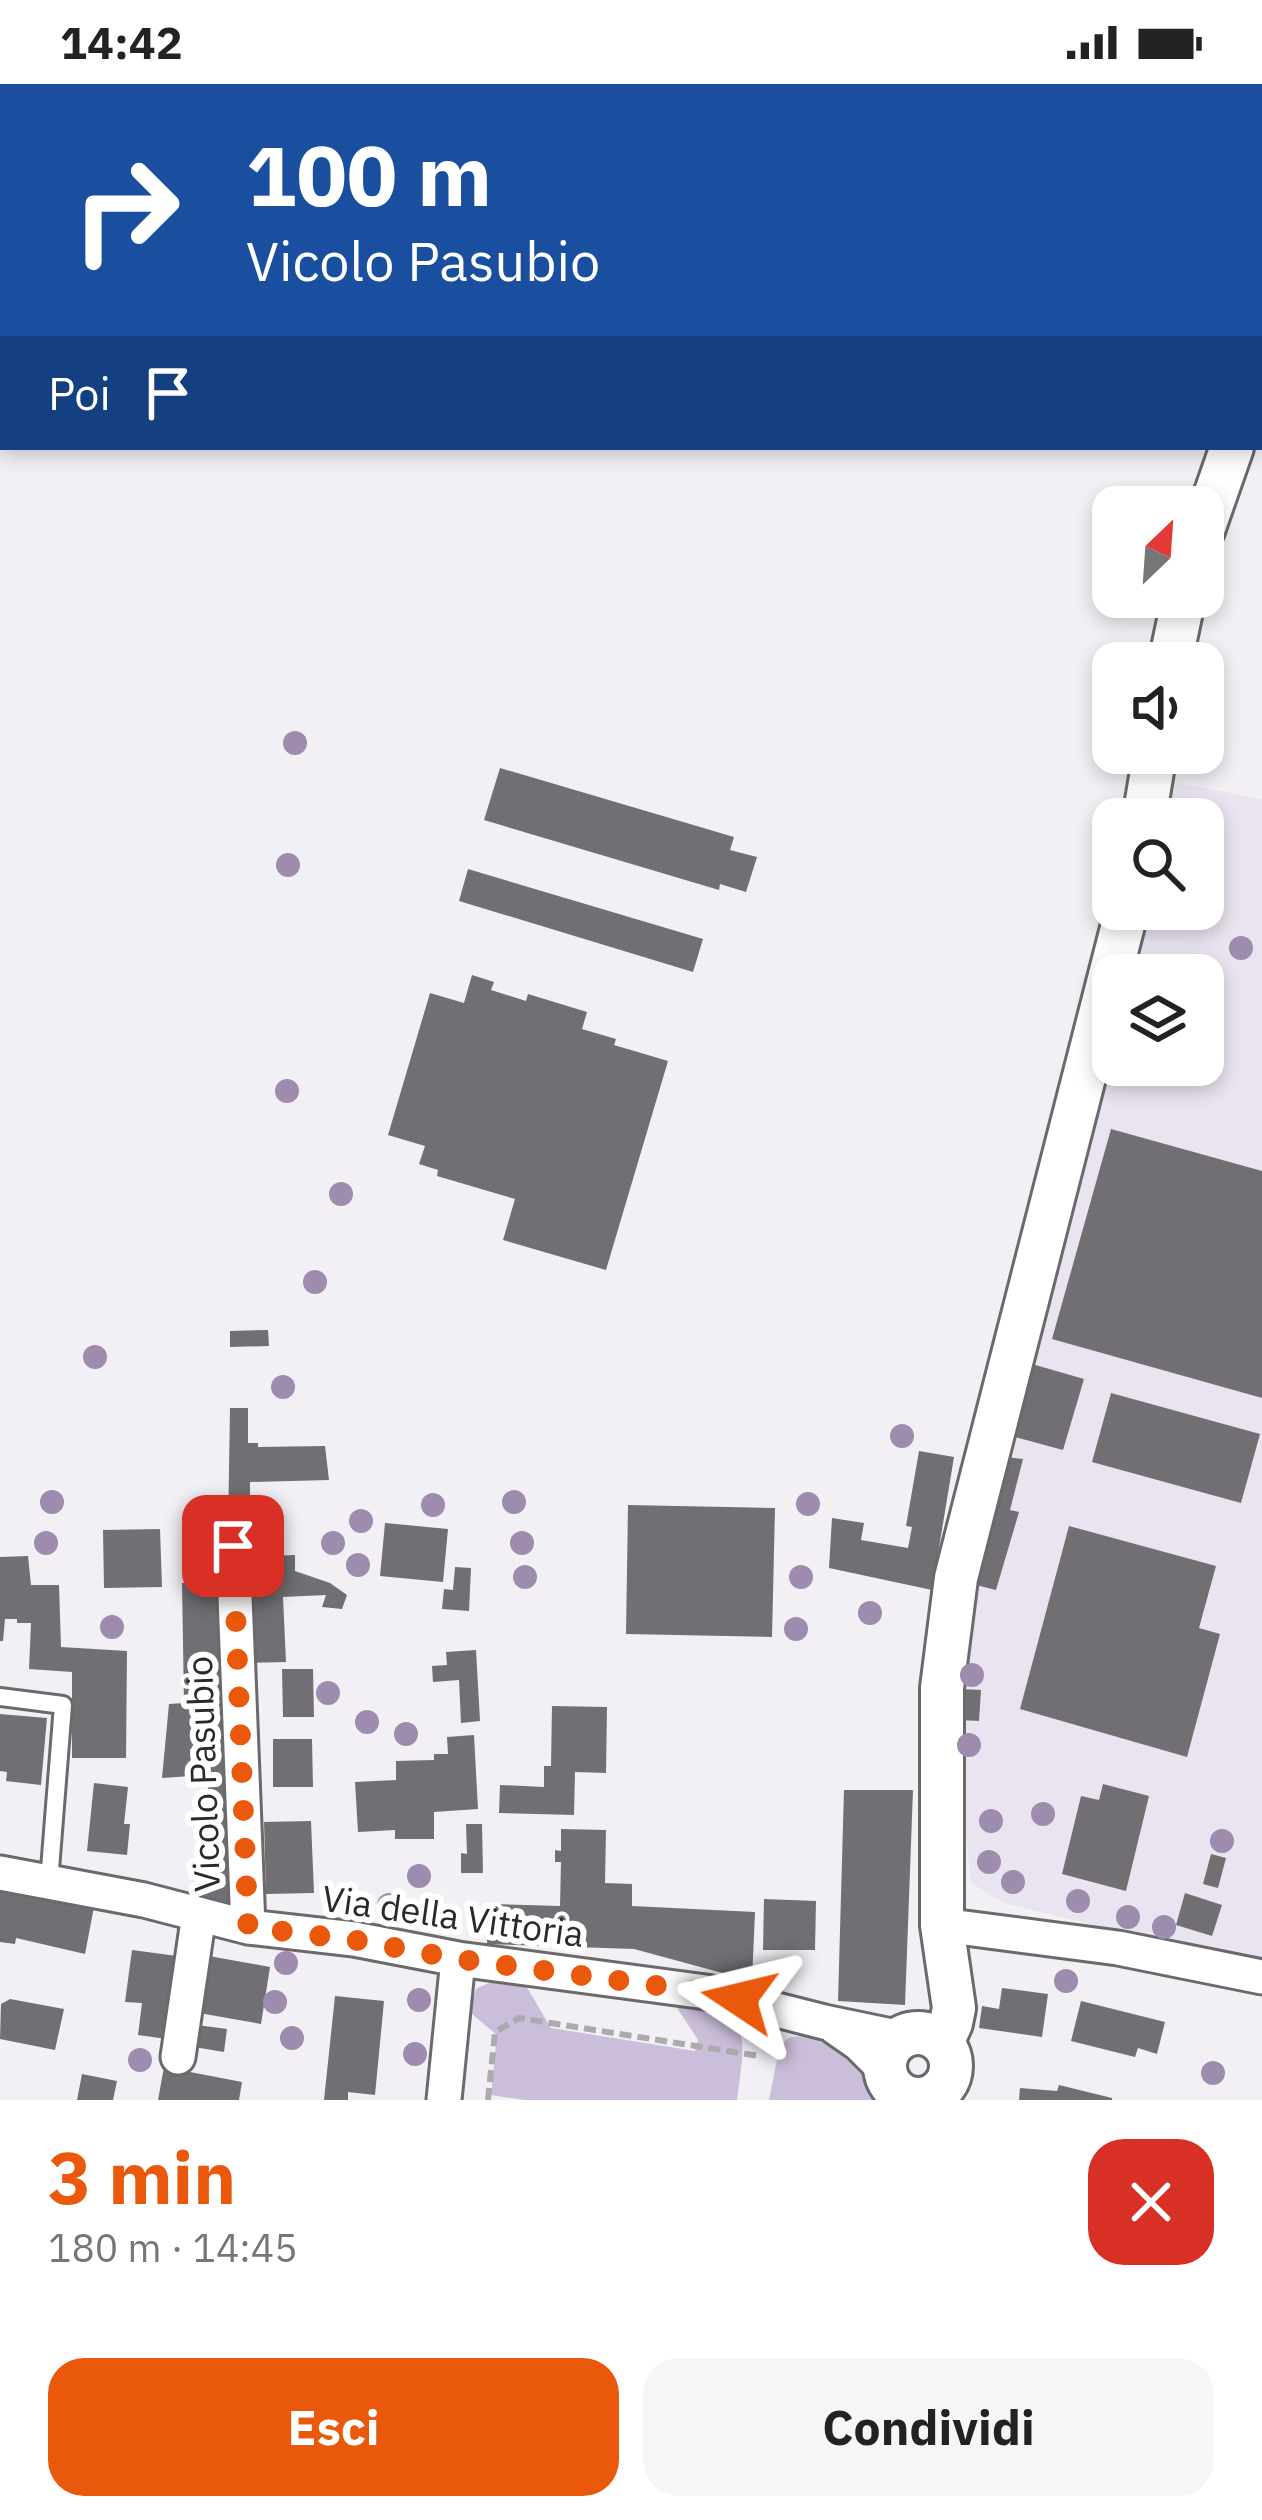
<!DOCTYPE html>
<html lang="it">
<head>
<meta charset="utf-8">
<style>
  body { margin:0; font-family:"IBM Plex Sans",sans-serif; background:#f6f6f6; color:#222; height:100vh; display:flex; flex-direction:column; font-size:45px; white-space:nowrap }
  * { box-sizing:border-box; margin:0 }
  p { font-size:39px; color:#767676 }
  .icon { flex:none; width:66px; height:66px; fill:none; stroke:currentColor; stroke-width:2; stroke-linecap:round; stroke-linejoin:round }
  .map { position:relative; height:2016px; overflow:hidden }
  .drawer { display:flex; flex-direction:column; background:#fff; flex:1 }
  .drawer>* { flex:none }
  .banner { position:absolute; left:0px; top:0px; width:1263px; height:366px; box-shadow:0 6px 18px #0003; background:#1a4fa0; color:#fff; overflow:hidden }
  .needle { width:78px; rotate:25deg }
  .tools { position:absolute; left:1092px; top:402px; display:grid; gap:24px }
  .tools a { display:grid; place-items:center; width:132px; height:132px; border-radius:24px; background:#fff; box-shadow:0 6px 18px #0003; font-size:60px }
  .pin { position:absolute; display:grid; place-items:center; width:102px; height:102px; color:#fff; margin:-51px; border-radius:24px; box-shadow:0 6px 18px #0006 }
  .me { position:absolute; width:132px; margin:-66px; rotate:280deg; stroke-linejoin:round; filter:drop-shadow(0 0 9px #0008) }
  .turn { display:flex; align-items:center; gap:42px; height:252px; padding:0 48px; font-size:54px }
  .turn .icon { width:156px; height:156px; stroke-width:2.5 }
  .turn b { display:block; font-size:84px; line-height:102px }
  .then { display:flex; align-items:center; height:114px; padding:0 48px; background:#0003; gap:24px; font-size:45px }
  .round { display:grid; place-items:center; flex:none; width:126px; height:126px; border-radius:36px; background:#f6f6f6 }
  .head { display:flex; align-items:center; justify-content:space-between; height:204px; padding:0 48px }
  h1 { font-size:72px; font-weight:800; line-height:90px; color:#ea580c }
  .primary-button { display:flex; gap:24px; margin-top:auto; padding:24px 48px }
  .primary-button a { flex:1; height:138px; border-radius:36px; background:#ea580c; color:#fff; font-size:48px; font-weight:800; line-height:138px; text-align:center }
  .primary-button a+a { background:#f6f6f6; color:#222 }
  .status { display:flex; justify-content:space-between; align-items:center; height:84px; padding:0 60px; background:#fff; direction:ltr }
  .status svg { height:33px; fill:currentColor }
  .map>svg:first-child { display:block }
  .built { fill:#e9e4ef; fill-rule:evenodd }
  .green { fill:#cbbeda }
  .building { fill:#716f73 }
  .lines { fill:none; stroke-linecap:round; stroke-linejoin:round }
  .service-casing { stroke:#6a696c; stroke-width:22 }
  .minor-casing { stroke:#6a696c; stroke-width:39 }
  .tertiary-casing { stroke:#6a696c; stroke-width:48 }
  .path { stroke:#abaaad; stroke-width:6; stroke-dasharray:12 6; stroke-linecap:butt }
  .service { stroke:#fff; stroke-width:16 }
  .minor { stroke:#fff; stroke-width:33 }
  .tertiary { stroke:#fff; stroke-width:42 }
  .tree { fill:#9d8cad }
  .route { stroke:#ea580c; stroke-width:21; stroke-dasharray:0 37.8 }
  .labels { text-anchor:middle; stroke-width:12; stroke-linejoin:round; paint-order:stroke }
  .street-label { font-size:36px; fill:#2a2a2b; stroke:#fff }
</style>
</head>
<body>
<div class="status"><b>14:42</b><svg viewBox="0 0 49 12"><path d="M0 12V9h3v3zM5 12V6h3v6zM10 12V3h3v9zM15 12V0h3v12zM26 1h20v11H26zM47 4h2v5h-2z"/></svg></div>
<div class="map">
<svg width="1262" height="2016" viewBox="0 0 1262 2016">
  <rect width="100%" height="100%" fill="#f2f0f5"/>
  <!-- built -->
  <path class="built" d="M 1152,694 L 1262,715 L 1262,1882 L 1004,1819 L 971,1799 L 957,1664 L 956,1494 L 1127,825 L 1203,825 L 1203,735 L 1144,735 ZM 1113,891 L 1203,891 L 1203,981 L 1113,981 Z"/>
  <!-- green -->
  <path class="green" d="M 497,1896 L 525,1900 L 551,1944 L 695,1967 L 698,1956 L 674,1919 C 751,1931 747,1944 737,2016 L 524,2016 L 491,2011 L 497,1951 L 466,1925 L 477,1904 Z
    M 804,1952 C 843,1960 866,1981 884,2016 L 769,2016 L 780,1961 L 790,1953 Z"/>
  <!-- building -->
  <path class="building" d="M 500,684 L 734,753 L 730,766 L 757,773 L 746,808 L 720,800 L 719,806 L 484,736 Z
    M 468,785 L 703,855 L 693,888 L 459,817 Z
    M 472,891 L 494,898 L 491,906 L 526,917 L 528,910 L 587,928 L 582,945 L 616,955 L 614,961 L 668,977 L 606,1186 L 503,1156 L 515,1115 L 437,1092 L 438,1086 L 419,1080 L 425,1062 L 388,1051 L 430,909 L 464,919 Z
    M 1111,1045 L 1262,1087 L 1262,1314 L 1052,1255 Z
    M 268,1246 L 269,1262 L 230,1263 L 230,1247 Z
    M 1032,1280 L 1084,1295 L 1063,1366 L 1011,1352 Z
    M 1111,1309 L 1260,1350 L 1241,1419 L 1092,1378 Z
    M 230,1324 L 248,1324 L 248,1359 L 258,1359 L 258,1363 L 325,1362 L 329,1396 L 250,1398 L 250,1420 L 236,1420 L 236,1446 L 228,1446 Z
    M 919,1367 L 954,1373 L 932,1506 L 829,1484 L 832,1434 L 864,1439 L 861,1456 L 908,1464 L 912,1443 L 906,1442 Z
    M 1006,1373 L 1023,1375 L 1010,1426 L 1019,1428 L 996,1506 L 976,1501 Z
    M 628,1421 L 775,1424 L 772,1553 L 626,1550 Z
    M 385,1439 L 448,1445 L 443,1498 L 380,1492 Z
    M 1069,1442 L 1216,1482 L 1199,1544 L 1220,1550 L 1187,1673 L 1020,1625 Z
    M 160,1445 L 162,1503 L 104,1504 L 103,1446 Z
    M 295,1471 L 295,1487 L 330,1499 L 347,1511 L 342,1525 L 322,1523 L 326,1511 L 283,1513 L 286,1578 L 245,1579 L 241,1473 Z
    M 28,1472 L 31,1501 L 59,1501 L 61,1563 L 127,1567 L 126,1674 L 72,1674 L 72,1588 L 29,1585 L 31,1539 L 17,1539 L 17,1535 L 5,1535 L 3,1557 L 0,1557 L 0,1473 Z
    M 224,1477 L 232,1799 L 229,1820 L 202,1816 L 202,1748 L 199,1748 L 197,1714 L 208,1713 L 207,1665 L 190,1665 L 192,1692 L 162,1694 L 169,1620 L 184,1619 L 182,1499 L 204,1499 L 202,1478 Z
    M 455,1483 L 471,1484 L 469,1527 L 442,1525 L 444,1505 L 453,1506 Z
    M 476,1566 L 480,1637 L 461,1639 L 459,1596 L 433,1598 L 432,1582 L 447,1581 L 446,1568 Z
    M 282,1585 L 313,1585 L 314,1633 L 283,1633 Z
    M 961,1605 L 981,1606 L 979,1637 L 959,1636 Z
    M 552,1622 L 607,1623 L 606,1689 L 575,1688 L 574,1731 L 499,1729 L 500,1701 L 544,1703 L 544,1682 L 551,1682 Z
    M 0,1630 L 47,1634 L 41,1701 L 6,1697 L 7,1688 L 0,1687 Z
    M 474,1651 L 478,1725 L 434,1728 L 434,1755 L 395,1755 L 395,1746 L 358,1748 L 355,1698 L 396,1696 L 396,1677 L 434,1676 L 434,1670 L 448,1670 L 447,1653 Z
    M 273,1655 L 312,1655 L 313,1703 L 273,1703 Z
    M 94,1699 L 128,1703 L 124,1740 L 130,1740 L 127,1771 L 87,1767 Z
    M 1103,1700 L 1149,1712 L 1126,1807 L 1062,1790 L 1081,1712 L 1099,1716 Z
    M 844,1706 L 913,1706 L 905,1921 L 838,1917 Z
    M 311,1737 L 314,1809 L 266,1810 L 264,1738 Z
    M 466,1740 L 482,1740 L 483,1789 L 461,1789 L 461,1769 L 467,1770 Z
    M 561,1745 L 606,1746 L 605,1799 L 632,1800 L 632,1822 L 755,1828 L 752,1897 L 634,1865 L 487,1860 L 488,1820 L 560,1822 L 561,1778 L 555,1778 L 555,1766 L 561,1767 Z
    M 1211,1770 L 1226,1774 L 1218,1804 L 1203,1800 Z
    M 0,1806 L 94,1823 L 85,1870 L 16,1854 L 15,1860 L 0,1858 Z
    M 1185,1809 L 1222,1821 L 1212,1852 L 1176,1841 Z
    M 764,1815 L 816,1817 L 815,1866 L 763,1866 Z
    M 132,1866 L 177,1872 L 167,1955 L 138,1951 L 142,1919 L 125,1918 Z
    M 209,1872 L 270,1883 L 261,1940 L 199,1929 Z
    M 1002,1904 L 1048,1910 L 1042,1953 L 979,1944 L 982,1922 L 999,1925 Z
    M 335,1912 L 384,1917 L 375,2011 L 348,2008 L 348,2016 L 324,2016 Z
    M 10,1915 L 64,1925 L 55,1966 L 0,1955 L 1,1920 Z
    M 1081,1917 L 1165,1938 L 1157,1970 L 1138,1964 L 1135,1973 L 1071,1957 Z
    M 197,1941 L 227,1945 L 224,1968 L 194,1963 Z
    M 164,1983 L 242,1998 L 239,2016 L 158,2016 Z
    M 82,1990 L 117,1997 L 113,2016 L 77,2016 Z
    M 1059,2001 L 1112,2014 L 1112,2016 L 1019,2016 L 1020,2004 L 1057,2007 Z"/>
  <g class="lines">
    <!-- service casing -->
    <g class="service-casing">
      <path id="service" d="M 0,1613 L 63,1621 L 49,1798"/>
    </g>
    <!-- minor casing -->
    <g class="minor-casing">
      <path id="minor" d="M 233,1462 L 248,1843
        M 0,1789 L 144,1816 L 248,1843 L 354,1855 L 458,1875 L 706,1908 L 824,1938 L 901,1954
        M 942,1841 L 1118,1864 L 1262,1893
        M 836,1944 L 859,1960 L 885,1986
        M 178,1973 L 199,1830
        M 444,2016 L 458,1875"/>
    </g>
    <!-- tertiary casing -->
    <g class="tertiary-casing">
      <path id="tertiary" d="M 1260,286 L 1262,281
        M 1203,446 L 1232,363
        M 1170,579 L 1184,513
        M 1144,735 L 1155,669
        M885 1982a33 33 0 1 1 66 0a33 33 0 1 1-66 0Z
        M 942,1959 L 951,1939 L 954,1924 L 942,1841 L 942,1604 L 956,1494 L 1127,825"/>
    </g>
    <!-- path -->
    <path class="path" d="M 488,2016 L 495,1948 L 519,1934 L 759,1972"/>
    <!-- service -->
    <use href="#service" class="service"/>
    <!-- minor -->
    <use href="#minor" class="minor"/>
    <!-- tertiary -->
    <use href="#tertiary" class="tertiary"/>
  </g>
  <!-- trees -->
  <g class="tree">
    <circle cx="295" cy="659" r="12"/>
    <circle cx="288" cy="781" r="12"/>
    <circle cx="1241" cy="864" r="12"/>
    <circle cx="287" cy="1007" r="12"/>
    <circle cx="341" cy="1110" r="12"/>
    <circle cx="315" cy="1198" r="12"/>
    <circle cx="95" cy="1273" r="12"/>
    <circle cx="283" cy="1303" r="12"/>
    <circle cx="902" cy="1352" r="12"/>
    <circle cx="52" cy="1418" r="12"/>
    <circle cx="514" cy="1418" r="12"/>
    <circle cx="808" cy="1420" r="12"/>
    <circle cx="433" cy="1421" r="12"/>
    <circle cx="361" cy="1437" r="12"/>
    <circle cx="46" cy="1459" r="12"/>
    <circle cx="333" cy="1459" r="12"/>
    <circle cx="522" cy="1459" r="12"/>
    <circle cx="358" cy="1481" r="12"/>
    <circle cx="525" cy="1493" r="12"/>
    <circle cx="801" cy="1493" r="12"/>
    <circle cx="870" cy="1529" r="12"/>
    <circle cx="112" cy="1543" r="12"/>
    <circle cx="796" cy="1545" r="12"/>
    <circle cx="972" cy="1591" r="12"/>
    <circle cx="328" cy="1609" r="12"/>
    <circle cx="367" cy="1638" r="12"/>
    <circle cx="406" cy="1650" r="12"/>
    <circle cx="969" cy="1661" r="12"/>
    <circle cx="1043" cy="1730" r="12"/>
    <circle cx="991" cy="1737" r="12"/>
    <circle cx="1222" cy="1757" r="12"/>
    <circle cx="989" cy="1778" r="12"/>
    <circle cx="419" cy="1792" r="12"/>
    <circle cx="1013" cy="1798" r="12"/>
    <circle cx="1078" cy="1817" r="12"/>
    <circle cx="389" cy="1821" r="12"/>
    <circle cx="1128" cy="1833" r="12"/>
    <circle cx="1164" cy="1843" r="12"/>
    <circle cx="286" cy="1879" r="12"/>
    <circle cx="1066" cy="1897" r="12"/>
    <circle cx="419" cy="1916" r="12"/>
    <circle cx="275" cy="1918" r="12"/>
    <circle cx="292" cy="1954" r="12"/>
    <circle cx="415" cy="1970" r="12"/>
    <circle cx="140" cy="1976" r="12"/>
    <circle cx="1213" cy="1989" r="12"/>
  </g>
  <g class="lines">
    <!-- route -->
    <path class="route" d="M 233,1462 L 248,1843 L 354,1856 L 458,1875 L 706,1908 L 739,1915"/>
  </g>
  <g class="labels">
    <!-- street labels -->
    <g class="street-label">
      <text transform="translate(203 1690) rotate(-92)" y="13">Vicolo Pasubio</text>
      <text transform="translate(453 1832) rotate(8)" y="13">Via della Vittoria</text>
    </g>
  </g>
</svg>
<div class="tools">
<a><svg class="needle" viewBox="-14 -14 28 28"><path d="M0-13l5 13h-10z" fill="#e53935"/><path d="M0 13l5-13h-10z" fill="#767676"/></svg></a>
<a><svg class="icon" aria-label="sound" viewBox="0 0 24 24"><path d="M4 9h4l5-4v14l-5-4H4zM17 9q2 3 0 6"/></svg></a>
<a><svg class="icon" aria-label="search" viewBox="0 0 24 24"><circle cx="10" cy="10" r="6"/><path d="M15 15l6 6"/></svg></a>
<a><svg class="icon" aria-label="layers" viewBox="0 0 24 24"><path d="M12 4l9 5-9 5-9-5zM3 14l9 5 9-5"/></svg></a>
</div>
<div class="pin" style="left:233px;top:1462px;background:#d93025"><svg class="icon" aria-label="arrive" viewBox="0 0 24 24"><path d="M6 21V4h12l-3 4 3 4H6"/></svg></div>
<svg class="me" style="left:739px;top:1915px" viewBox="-20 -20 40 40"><path d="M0-17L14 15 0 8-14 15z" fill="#ea580c" stroke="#fff" stroke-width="4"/></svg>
<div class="banner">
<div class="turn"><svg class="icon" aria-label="right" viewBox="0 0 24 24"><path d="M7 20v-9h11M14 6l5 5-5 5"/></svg><div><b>100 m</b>Vicolo Pasubio</div></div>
<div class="then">Poi<svg class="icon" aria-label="arrive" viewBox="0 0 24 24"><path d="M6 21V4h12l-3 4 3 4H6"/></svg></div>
</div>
</div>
<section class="drawer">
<div class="head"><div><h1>3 min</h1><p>180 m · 14:45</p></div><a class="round" style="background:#d93025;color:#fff"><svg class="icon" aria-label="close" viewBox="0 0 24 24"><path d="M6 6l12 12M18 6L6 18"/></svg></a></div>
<div class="primary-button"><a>Esci</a><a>Condividi</a></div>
</section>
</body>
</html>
